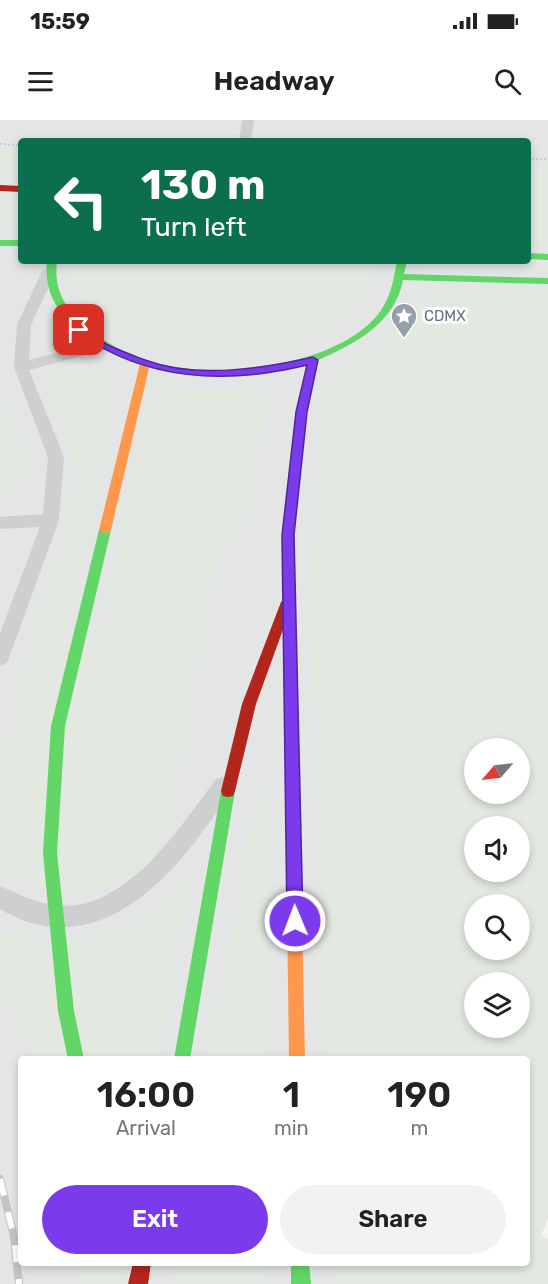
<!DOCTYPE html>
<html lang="en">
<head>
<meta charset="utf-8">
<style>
  body { margin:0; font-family:Rubik,sans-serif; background:#f2f2f2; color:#222; height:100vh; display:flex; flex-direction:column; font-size:22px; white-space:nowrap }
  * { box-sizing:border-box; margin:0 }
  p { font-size:20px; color:#767676 }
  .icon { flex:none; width:33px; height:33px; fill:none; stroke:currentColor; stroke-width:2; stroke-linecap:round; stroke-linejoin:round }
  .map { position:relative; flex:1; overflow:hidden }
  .details { position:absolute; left:18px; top:936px; width:512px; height:210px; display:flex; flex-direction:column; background:#fff; border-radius:6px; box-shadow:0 3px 9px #0003 }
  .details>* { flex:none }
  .top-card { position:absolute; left:18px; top:18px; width:513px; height:126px; border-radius:6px; box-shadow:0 3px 9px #0003; background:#0b6e4f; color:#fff; overflow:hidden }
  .needle { width:39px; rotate:242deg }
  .buttons { position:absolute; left:464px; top:618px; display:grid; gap:12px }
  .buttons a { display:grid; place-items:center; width:66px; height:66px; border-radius:50%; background:#fff; box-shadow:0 3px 9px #0003; font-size:30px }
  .pin { position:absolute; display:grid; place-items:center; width:51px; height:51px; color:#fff; margin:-26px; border-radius:12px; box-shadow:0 3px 9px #0006 }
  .me { position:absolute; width:66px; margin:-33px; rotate:359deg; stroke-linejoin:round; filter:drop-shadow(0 0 4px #0008) }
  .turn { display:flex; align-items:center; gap:21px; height:126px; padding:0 24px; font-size:27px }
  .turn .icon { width:78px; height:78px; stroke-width:2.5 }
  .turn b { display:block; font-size:42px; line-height:51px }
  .eta { display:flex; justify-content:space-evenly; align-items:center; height:102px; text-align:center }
  .eta b { font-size:36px; font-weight:600; line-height:42px }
  .cta { display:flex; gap:12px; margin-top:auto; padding:12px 24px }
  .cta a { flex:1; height:69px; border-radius:36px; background:#7c3aed; color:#fff; font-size:24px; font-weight:600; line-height:69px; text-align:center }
  .cta a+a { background:#f2f2f2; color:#222 }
  .status { display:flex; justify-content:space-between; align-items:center; height:42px; padding:0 30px; background:#fff; direction:ltr }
  .status svg { height:16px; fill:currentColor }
  header { display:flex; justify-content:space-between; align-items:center; height:78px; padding:0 24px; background:#fff; font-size:27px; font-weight:600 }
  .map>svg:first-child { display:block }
  .built { fill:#e4e6e5; fill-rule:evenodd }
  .green { fill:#e3e8e1; fill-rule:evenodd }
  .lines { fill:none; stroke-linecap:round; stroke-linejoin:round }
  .path { stroke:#cacbcd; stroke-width:2; stroke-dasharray:2 2; stroke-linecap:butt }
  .lane { fill:#cecfd0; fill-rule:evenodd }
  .fast { fill:#63d668; fill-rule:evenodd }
  .slow { fill:#ff974d; fill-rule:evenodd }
  .jam { fill:#b3261e; fill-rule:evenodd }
  .rail-casing { stroke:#c3c4c5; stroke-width:8 }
  .rail { stroke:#fff; stroke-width:6; stroke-dasharray:17; stroke-linecap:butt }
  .route { fill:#7c3aed; stroke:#51269a; stroke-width:1.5 }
  .labels { text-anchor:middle; stroke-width:6; stroke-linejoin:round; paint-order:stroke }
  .far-poi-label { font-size:15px; fill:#637284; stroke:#fff; text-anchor:start }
</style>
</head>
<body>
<div class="status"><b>15:59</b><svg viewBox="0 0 49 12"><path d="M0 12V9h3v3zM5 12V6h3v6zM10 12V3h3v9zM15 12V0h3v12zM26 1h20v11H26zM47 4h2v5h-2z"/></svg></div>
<header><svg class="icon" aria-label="menu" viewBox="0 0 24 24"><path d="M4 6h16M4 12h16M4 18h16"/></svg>Headway<svg class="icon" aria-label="search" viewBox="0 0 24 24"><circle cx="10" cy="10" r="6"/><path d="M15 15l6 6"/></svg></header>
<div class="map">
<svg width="548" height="1164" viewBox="0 0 548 1164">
  <rect width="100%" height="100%" fill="#f4f5f3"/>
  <!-- built -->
  <path class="built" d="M 0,0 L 548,0 L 548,1098 L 541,1115 L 548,1120 L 548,1164 L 0,1164 ZM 21,21 L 528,21 L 528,141 L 21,141 ZM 474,628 L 519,628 L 519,674 L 474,674 ZM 474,706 L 519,706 L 519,752 L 474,752 ZM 474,784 L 519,784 L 519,830 L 474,830 ZM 474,862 L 519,862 L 519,908 L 474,908 ZM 21,939 L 526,939 L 526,1143 L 21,1143 Z"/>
  <!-- green -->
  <path class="green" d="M 0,31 L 21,32 L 21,55 L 0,54 Z
    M 528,45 L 548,45 L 548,127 L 528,126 Z
    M 0,79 L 21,79 L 21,109 L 0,109 Z
    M 72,141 L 375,141 L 375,143 C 374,150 374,159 371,166 C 330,254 132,260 81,180 C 74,168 70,155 72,141 Z
    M 428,142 L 548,146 L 548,151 L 429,148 L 424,144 Z
    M 453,168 L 548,170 L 548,1098 L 541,1115 L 548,1120 L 548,1164 L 335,1164 L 335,1143 L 526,1143 L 526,939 L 326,939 L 309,482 L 318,325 L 323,287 L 327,267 L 335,255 L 390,217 L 426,175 ZM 474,628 L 519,628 L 519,674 L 474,674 ZM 474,706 L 519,706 L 519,752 L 474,752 ZM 474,784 L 519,784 L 519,830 L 474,830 ZM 474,862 L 519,862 L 519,908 L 474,908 Z
    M 75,245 C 93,246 111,254 116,272 L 66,514 L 106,515 L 120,428 L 148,296 L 156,277 L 171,270 L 211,272 L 255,269 L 267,278 L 250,391 C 243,407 227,417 218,432 L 171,685 C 167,702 163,721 154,737 C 134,770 75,777 41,768 C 25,764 13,756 0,747 L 0,661 L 42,480 L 67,411 L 74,376 L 74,352 L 69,317 L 55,284 L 41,264 L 47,253 Z
    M 0,279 C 20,305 25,326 28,359 L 15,371 L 0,377 Z
    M 264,672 L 269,677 L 265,939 L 209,939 L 255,680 L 259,674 Z
    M 192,749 L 161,939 L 32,939 L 17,899 L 0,872 L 0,814 C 55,821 119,825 163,785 C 174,775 183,761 192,749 Z
    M 79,1143 L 126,1143 L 123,1164 L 82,1164 Z
    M 176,1143 L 263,1143 L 262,1164 L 172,1164 Z"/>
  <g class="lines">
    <!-- path -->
    <path class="path" d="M 0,24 L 21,25
      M 528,39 L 548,39"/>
    <!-- lane -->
    <path class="lane" d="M 242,0 L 254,0 L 251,21 L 239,21 Z
      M 49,147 L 56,151 L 31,205 L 29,240 L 103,221 L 110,226 L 108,229 L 29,250 L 64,337 L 59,400 L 9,538 L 7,543 L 0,546 L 0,513 L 40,407 L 0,409 L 0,397 L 43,394 L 48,337 L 14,247 L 17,205 L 42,151 Z
      M 223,657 L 230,659 L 233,666 C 225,684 211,699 200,715 C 152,780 82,838 0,789 L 0,766 C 21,775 32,782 56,785 C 125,794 180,707 216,659 Z"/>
    <!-- fast -->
    <path class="fast" d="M 0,120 L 21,120 L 21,126 L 0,126 Z
      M 528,133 L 548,134 L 548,140 L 528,139 Z
      M 47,141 L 57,141 C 53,171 67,192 90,210 C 113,228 140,241 168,246 C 227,258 331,245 374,199 C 390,182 393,163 397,141 L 407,141 L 404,154 L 548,158 L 548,164 L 403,160 C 395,203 355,224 318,240 L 307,292 L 294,415 L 300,711 L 298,716 L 293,718 L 288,716 L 286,711 L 282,415 L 297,292 L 307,243 C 228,264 137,265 73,206 C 54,188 44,167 47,141 Z
      M 105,406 L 111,410 L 65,606 L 57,733 L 74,891 L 84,939 L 68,939 L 58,891 L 43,733 L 51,606 L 99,410 Z
      M 228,665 L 233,666 L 235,671 L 190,939 L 174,939 L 221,671 L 223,666 Z
      M 291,1143 L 309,1143 L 311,1164 L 291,1164 Z"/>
    <!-- slow -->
    <path class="slow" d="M 145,241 L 150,244 L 111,410 L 105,414 L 99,410 L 140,244 Z
      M 293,704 L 298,706 L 300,711 L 305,939 L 289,939 L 286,711 L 288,706 Z"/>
    <!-- jam -->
    <path class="jam" d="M 0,65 L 21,66 L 21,72 L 0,71 Z
      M 287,477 L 293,482 L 256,584 L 235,671 L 233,676 L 228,677 L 223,676 L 221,671 L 242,584 L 281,482 Z
      M 133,1143 L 151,1143 L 148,1164 L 128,1164 Z"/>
    <!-- rail casing -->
    <g class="rail-casing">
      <path id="rail" d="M 0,1059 L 14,1117 L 19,1164"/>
    </g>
    <!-- rail -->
    <use href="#rail" class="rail"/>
  </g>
  <!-- route -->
  <path class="route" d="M 79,207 C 89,210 97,219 106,224 C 118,230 132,235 145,240 C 196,259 261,249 313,237 L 318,240 L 307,292 L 294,415 L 303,801 L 300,806 L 295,808 L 289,806 L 287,801 L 282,415 L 296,292 L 307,245 C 225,265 147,261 76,212 L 74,210 Z"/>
  <!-- icons -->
  <defs>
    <g id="sight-pin" transform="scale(1.35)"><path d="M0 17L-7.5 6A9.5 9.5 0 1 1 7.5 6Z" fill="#96a0ab" stroke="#fff"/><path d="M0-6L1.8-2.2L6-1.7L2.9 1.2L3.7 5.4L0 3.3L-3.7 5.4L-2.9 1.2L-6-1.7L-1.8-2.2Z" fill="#fff"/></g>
  </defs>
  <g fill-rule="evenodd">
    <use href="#sight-pin" x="404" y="196"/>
  </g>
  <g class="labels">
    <!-- far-poi labels -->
    <g class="far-poi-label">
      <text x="424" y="201">CDMX</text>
    </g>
  </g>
</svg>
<div class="buttons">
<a><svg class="needle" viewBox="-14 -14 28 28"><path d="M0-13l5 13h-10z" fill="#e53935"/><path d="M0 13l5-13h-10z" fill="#767676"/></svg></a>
<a><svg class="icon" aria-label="sound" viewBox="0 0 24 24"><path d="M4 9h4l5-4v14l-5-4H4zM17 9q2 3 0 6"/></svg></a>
<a><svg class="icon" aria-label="search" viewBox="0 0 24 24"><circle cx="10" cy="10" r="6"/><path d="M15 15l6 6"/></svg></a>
<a><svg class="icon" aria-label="layers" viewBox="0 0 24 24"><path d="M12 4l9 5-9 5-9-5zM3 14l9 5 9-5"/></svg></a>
</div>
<div class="pin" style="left:79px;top:210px;background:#d93025"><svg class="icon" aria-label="arrive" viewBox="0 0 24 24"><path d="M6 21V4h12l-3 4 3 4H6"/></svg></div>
<svg class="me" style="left:295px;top:801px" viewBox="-20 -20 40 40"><circle r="17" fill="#7c3aed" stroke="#fff" stroke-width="3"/><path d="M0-11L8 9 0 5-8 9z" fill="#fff"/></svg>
<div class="top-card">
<div class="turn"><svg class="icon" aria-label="left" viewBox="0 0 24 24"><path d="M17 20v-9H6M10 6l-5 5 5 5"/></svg><div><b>130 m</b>Turn left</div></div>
</div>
<section class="details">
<div class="eta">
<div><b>16:00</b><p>Arrival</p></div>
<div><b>1</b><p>min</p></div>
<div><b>190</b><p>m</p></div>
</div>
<div class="cta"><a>Exit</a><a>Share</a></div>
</section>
</div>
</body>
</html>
